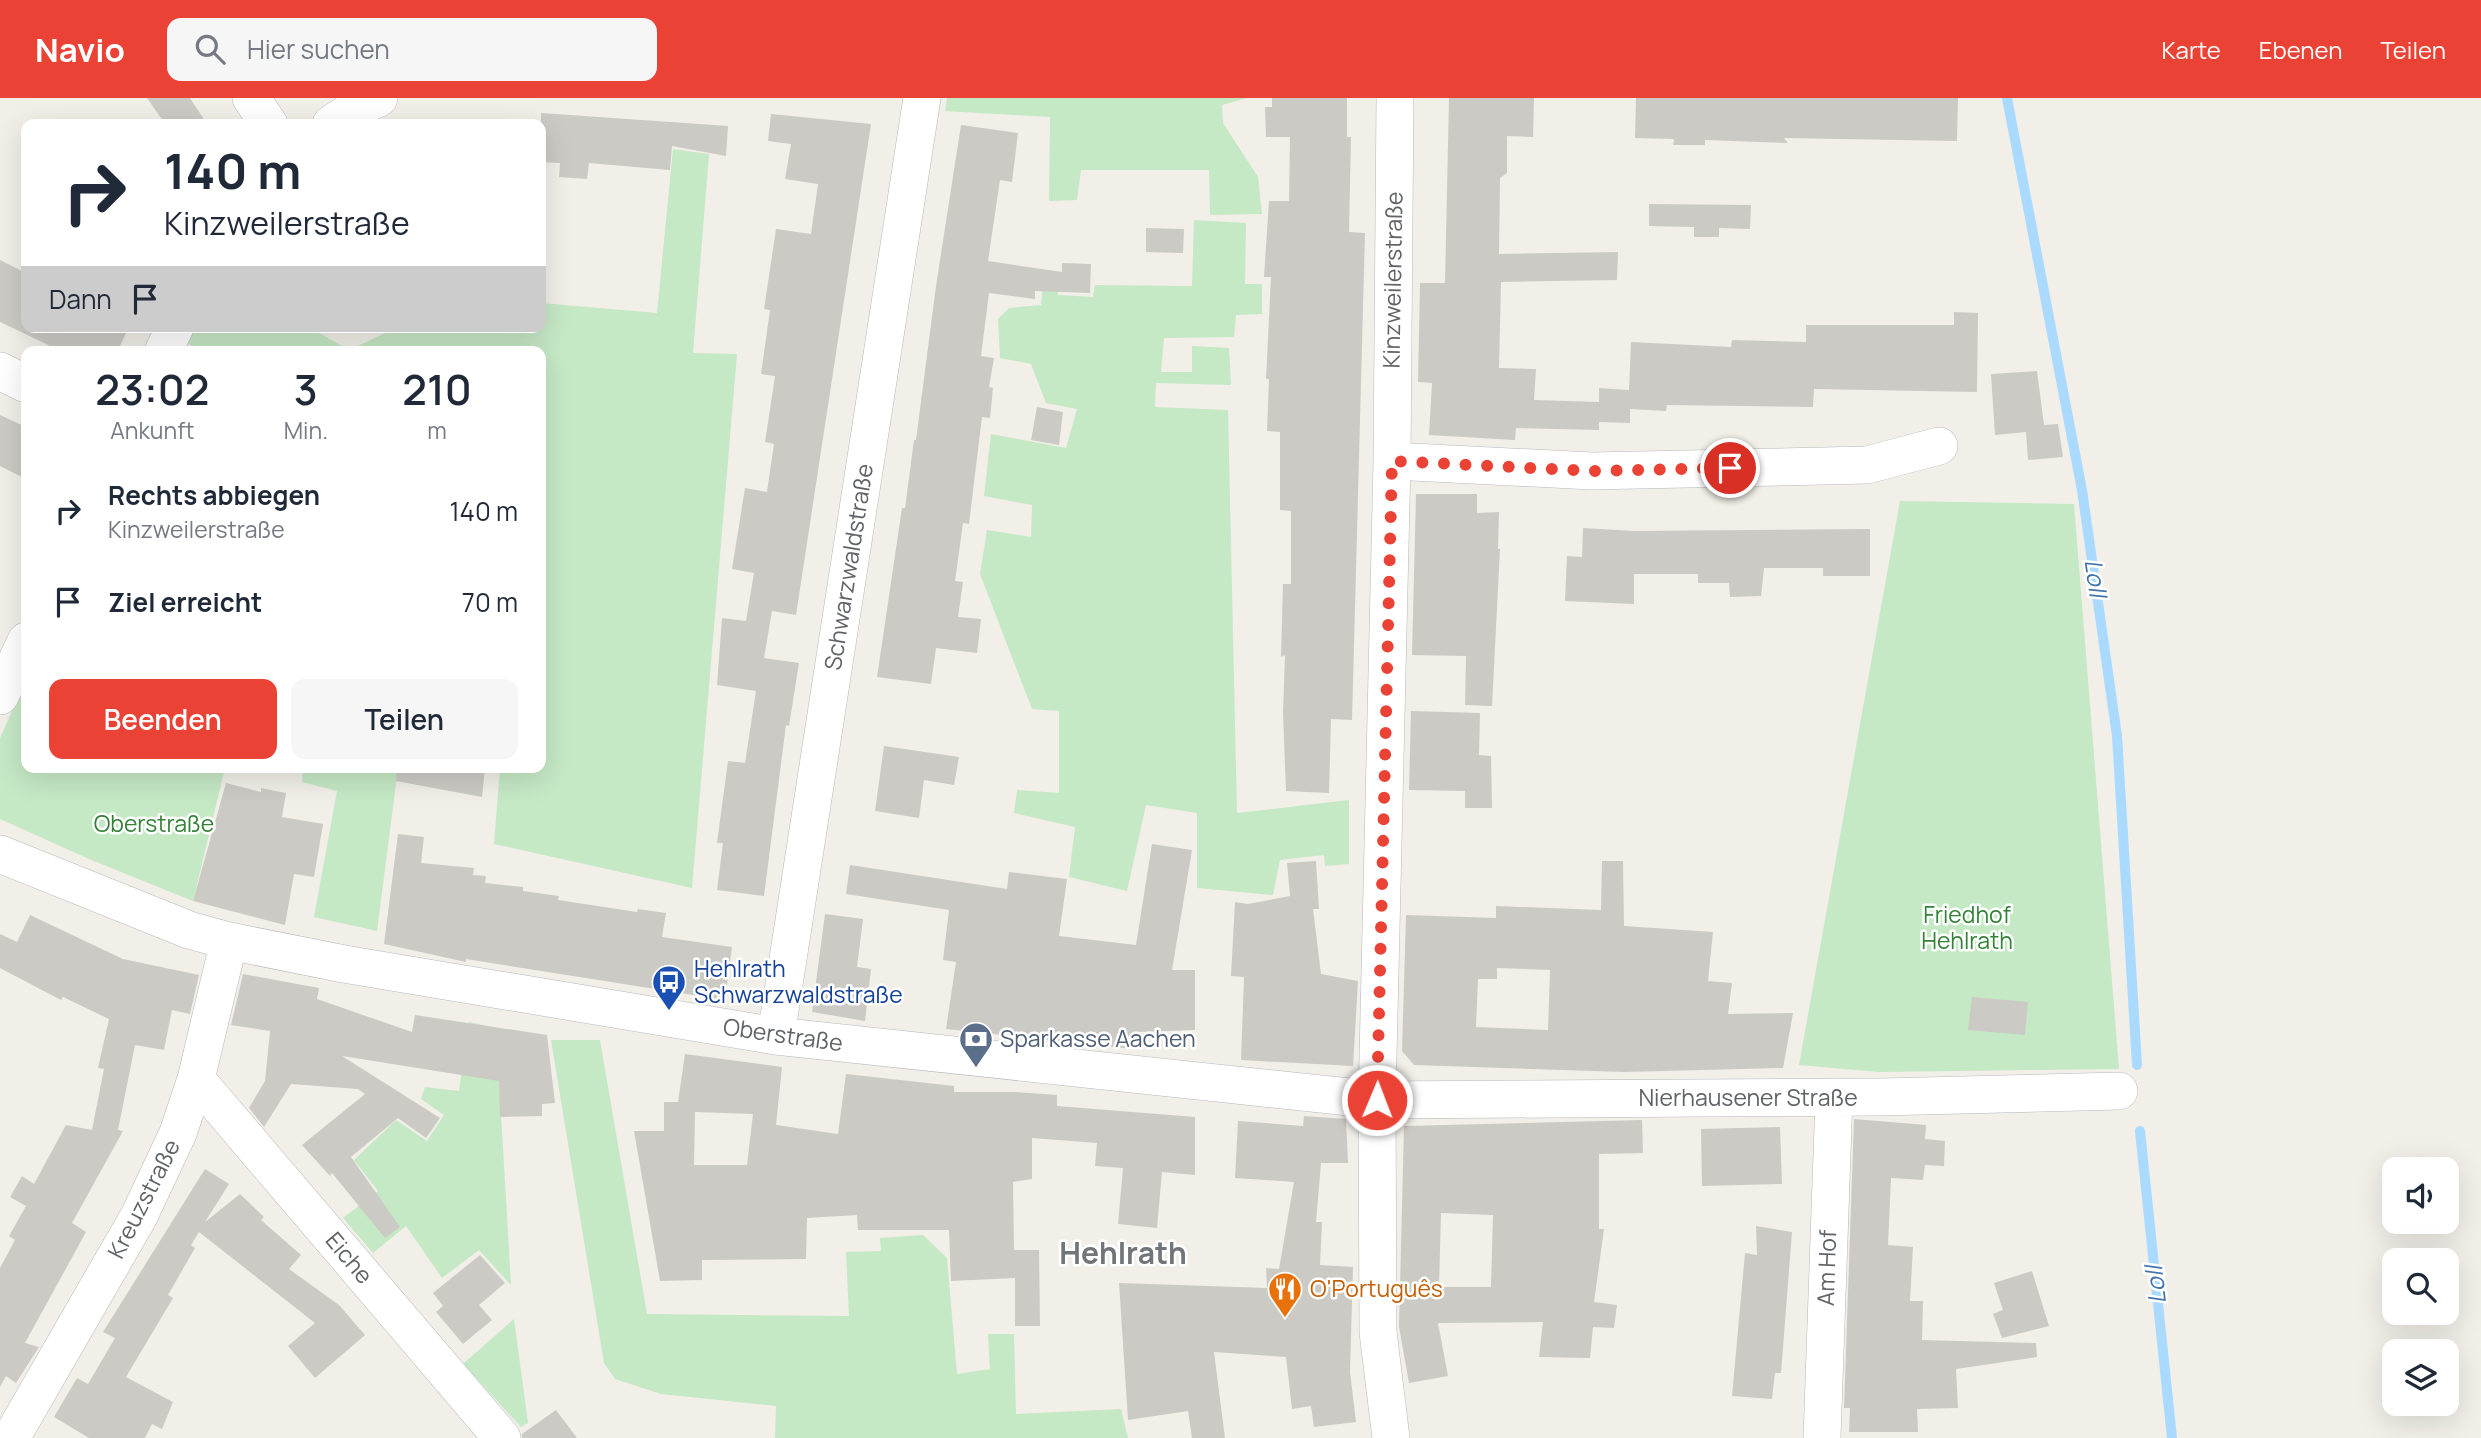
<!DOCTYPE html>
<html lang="de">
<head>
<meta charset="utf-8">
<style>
  body { margin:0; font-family:Manrope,sans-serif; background:#f6f6f7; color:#1f2937; height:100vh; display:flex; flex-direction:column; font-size:26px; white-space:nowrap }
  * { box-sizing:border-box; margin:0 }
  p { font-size:23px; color:#747a83 }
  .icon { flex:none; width:38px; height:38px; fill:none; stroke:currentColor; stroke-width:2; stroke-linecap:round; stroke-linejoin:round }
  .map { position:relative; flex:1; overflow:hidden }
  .details { position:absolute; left:21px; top:248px; width:525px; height:427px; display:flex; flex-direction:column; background:#fff; border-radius:14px; box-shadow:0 7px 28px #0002 }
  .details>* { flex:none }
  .banner { position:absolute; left:21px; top:21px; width:525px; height:214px; border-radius:14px; box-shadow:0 7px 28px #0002; background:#fff; color:#1f2937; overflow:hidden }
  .tools { position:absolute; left:2382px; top:1059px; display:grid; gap:14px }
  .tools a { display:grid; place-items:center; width:77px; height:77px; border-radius:14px; background:#fff; box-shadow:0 7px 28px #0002; font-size:35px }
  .pin { position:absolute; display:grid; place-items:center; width:60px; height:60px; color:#fff; margin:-30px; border:4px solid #fff; border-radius:50%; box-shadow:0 2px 7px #0007 }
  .me { position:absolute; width:77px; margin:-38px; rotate:1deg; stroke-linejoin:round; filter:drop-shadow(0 0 5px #0008) }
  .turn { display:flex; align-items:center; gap:24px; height:147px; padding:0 28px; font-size:32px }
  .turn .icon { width:91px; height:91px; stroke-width:2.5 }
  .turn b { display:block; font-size:49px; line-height:60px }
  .then { display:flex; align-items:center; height:66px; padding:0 28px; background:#0003; gap:14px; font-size:26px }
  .eta { display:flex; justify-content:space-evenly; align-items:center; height:119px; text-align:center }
  .eta b { font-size:42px; font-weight:600; line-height:49px }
  .action { display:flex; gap:14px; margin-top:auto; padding:14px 28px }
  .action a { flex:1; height:80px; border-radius:14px; background:#ea4335; color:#fff; font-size:28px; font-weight:600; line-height:80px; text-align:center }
  .action a+a { background:#f6f6f7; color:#1f2937 }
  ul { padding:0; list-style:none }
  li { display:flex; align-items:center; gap:21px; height:91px; padding:0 28px }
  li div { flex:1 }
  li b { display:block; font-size:26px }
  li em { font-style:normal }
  header { display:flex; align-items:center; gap:42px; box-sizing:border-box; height:98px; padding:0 35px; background:#ea4335; color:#fff }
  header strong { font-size:33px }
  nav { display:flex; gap:38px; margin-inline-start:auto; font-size:24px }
  .search { width:490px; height:63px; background:#f6f6f7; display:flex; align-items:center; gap:18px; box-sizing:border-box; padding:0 24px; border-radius:14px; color:#747a83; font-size:26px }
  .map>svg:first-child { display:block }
  .green { fill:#c5e8c5 }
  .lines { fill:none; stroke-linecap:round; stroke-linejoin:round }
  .stream { stroke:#aadaff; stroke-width:10 }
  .building { fill:#cccac5; fill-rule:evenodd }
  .minor-casing { stroke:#b5b8bc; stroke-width:38 }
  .minor { stroke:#fff; stroke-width:37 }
  .route { stroke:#ea4335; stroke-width:12; stroke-dasharray:0 21.6 }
  .labels { text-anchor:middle; stroke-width:5; stroke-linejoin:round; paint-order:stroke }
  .street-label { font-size:23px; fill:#5f6368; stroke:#fff }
  .park-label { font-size:23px; fill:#348238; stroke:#fff }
  .transit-label { font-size:23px; fill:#164399; stroke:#fff; text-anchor:start }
  .service-label { font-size:23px; fill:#4e5e75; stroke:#fff; text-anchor:start }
  .food-label { font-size:23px; fill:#c56008; stroke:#fff; text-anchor:start }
  .water-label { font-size:24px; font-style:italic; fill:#4174aa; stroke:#fff }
  .district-label { font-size:30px; font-weight:bold; fill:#70757a; stroke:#fff }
</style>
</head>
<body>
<header>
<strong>Navio</strong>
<div class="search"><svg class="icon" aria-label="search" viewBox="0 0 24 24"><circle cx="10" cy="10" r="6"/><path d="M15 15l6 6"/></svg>Hier suchen</div>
<nav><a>Karte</a><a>Ebenen</a><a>Teilen</a></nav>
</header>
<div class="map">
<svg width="2481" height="1340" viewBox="0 0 2481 1340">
  <rect width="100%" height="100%" fill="#f1efe8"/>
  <!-- green -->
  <path class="green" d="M 947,0 L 1247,0 L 1222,7 L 1223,25 L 1258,79 L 1262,116 L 1210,117 L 1209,72 L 1081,72 L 1077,102 L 1049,103 L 1050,19 L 945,13 Z
    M 673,51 L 709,56 L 693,255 L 737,256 L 692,790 L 494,746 L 500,670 L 541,670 L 541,254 L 201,254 L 186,244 L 192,229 L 309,229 L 349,252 L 398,229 L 541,229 L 541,205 L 657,215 Z
    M 1194,122 L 1246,125 L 1245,186 L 1262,186 L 1262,216 L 1236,217 L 1234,239 L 1164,240 L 1161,274 L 1192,274 L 1192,248 L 1229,250 L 1231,287 L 1156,285 L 1155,309 L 1228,312 L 1237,715 L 1349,702 L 1349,766 L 1325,768 L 1324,757 L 1280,762 L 1273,797 L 1197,790 L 1197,715 L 1146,707 L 1127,793 L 1069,779 L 1075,729 L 1014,715 L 1017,692 L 1059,695 L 1059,613 L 1032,611 L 980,476 L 987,432 L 1031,439 L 1032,407 L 984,398 L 991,336 L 1066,350 L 1077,311 L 1046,305 L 1031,266 L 1000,260 L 998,221 L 1009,210 L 1041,207 L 1043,186 L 1057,186 L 1058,197 L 1093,199 L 1095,187 L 1192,188 Z
    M 1900,403 L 2074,406 L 2119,971 L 1879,974 L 1799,967 Z
    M 26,582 L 26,670 L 225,670 L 193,803 L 89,761 L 0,721 L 0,640 Z
    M 303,670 L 398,670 L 377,833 L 314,819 L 337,693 L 302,684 Z
    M 469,924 L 496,930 L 511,1187 L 479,1152 L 442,1180 L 406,1128 L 373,1155 L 343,1120 L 378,1093 L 354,1062 L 396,1022 L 427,1043 L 444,1017 L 421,1001 L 425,989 L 459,993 Z
    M 551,942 L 600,942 L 647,1216 L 849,1218 L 846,1154 L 881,1153 L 880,1140 L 923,1137 L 947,1160 L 957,1276 L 990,1271 L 988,1236 L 1014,1236 L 1016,1316 L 1121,1311 L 1128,1340 L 775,1340 L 776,1308 L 661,1296 L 615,1281 L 604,1265 Z
    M 514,1221 L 528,1325 L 521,1329 L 463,1266 Z"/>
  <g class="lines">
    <!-- stream -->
    <path class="stream" d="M 2007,0 L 2082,392 L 2117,638 L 2137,967
      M 2140,1033 L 2172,1340"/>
  </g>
  <!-- building -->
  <path class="building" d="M 147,0 L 190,0 L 207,26 L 165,26 Z
    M 1272,0 L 1347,0 L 1347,39 L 1351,39 L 1349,134 L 1365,135 L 1352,622 L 1331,621 L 1329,695 L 1286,693 L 1283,615 L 1285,557 L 1281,559 L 1283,486 L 1291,486 L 1291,413 L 1280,412 L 1280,334 L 1267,333 L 1269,281 L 1266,281 L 1271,179 L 1264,179 L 1269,103 L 1289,103 L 1290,39 L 1266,39 L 1265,9 L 1272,9 Z
    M 1449,0 L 1534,0 L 1533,39 L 1507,38 L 1507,75 L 1500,80 L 1499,156 L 1618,154 L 1617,182 L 1501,184 L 1499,270 L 1536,271 L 1534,302 L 1599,304 L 1599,290 L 1629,292 L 1631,244 L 1731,249 L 1732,242 L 1806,244 L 1806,227 L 1954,227 L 1954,214 L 1978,215 L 1977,294 L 1814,291 L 1813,309 L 1667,307 L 1666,313 L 1630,311 L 1630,325 L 1599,324 L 1599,332 L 1516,330 L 1515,342 L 1429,337 L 1432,285 L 1418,284 L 1420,185 L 1445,185 Z
    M 1636,0 L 1958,0 L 1957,43 L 1784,40 L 1788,45 L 1705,42 L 1705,47 L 1673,47 L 1674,41 L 1635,40 Z
    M 541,15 L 728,28 L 726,58 L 672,48 L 670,72 L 589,65 L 587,81 L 559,79 L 560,65 L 541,64 Z
    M 771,16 L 871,26 L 796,517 L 772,513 L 764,560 L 799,565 L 789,628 L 786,627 L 764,798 L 717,792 L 723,745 L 717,745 L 728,663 L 745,665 L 756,593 L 717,587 L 722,520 L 746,523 L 754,475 L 732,471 L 745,390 L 767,394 L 774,346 L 765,344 L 775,278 L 761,276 L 770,212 L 764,211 L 776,131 L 811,136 L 818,86 L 785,81 L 791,46 L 768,43 Z
    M 961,27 L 1018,35 L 1012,84 L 1000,82 L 988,163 L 1062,174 L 1062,165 L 1091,166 L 1090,195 L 1035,193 L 1035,201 L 989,195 L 981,258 L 994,260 L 989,289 L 993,290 L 990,320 L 982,319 L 969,426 L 963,425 L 955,483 L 963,484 L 958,519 L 981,521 L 977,555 L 936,550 L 931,586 L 877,579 L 902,410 L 905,410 L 914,342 L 916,342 L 936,188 Z
    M 1649,106 L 1751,107 L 1750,131 L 1719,130 L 1719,139 L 1694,139 L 1694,129 L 1649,128 Z
    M 1146,130 L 1184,131 L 1183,155 L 1146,154 Z
    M 0,162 L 26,175 L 26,229 L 129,229 L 117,254 L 63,254 L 0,224 Z
    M 2037,273 L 2044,327 L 2058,326 L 2063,359 L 2028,362 L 2026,334 L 1995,337 L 1991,276 Z
    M 1037,309 L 1063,314 L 1059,347 L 1031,342 Z
    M 0,317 L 26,329 L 26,381 L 0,368 Z
    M 1416,396 L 1477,396 L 1477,415 L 1499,414 L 1498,451 L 1500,451 L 1492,608 L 1465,607 L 1466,558 L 1412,557 Z
    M 1583,430 L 1634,433 L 1870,431 L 1870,478 L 1823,478 L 1823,470 L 1764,470 L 1761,498 L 1730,499 L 1729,485 L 1698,485 L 1698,476 L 1634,476 L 1634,506 L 1565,503 L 1567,458 L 1582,459 Z
    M 1411,613 L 1480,615 L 1479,657 L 1491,658 L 1492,710 L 1465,710 L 1465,693 L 1409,692 Z
    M 884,648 L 959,659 L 954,687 L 924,682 L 919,720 L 875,713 Z
    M 397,670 L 485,670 L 482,699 L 396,683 Z
    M 226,685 L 261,694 L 261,690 L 286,695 L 282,719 L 323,726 L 314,779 L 294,776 L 285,827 L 193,803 Z
    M 398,736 L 424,739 L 421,765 L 474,770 L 473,777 L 486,778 L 485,785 L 523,789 L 523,793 L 559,798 L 558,802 L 637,814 L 638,811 L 666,815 L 662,839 L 732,849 L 725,902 L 466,861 L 466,864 L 384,846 Z
    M 1152,746 L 1192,752 L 1172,872 L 1195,872 L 1195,932 L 1136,934 L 1134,951 L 946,931 L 956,864 L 943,862 L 949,812 L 846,796 L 850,767 L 1007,791 L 1009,774 L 1067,781 L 1059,838 L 1136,847 Z
    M 1316,763 L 1319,811 L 1313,811 L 1321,876 L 1358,883 L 1353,968 L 1241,962 L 1244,879 L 1231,878 L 1235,804 L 1248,806 L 1290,798 L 1287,765 Z
    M 1602,763 L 1623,763 L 1624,828 L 1713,834 L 1708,883 L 1732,885 L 1728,916 L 1793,915 L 1783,970 L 1624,974 L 1414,967 L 1402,953 L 1406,817 L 1496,820 L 1496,808 L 1601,812 ZM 1497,870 L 1550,872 L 1548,932 L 1476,929 L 1478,881 L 1497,881 Z
    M 825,816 L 863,821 L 857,869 L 871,871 L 865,923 L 812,914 Z
    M 30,817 L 123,861 L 199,877 L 190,916 L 172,912 L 164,952 L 135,947 L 118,1032 L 123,1033 L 72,1125 L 86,1134 L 25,1245 L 39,1249 L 16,1285 L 6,1278 L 0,1289 L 0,1170 L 15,1142 L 9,1138 L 26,1108 L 10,1099 L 22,1078 L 34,1086 L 66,1027 L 92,1032 L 104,971 L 98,970 L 109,921 L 63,899 L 61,902 L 0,870 L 0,836 L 17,844 Z
    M 243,876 L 319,890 L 317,901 L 412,934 L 415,917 L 547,937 L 555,1005 L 542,1006 L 542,1018 L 500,1019 L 499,983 L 342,958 L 440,1020 L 426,1040 L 398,1020 L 351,1059 L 400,1129 L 385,1140 L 332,1075 L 330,1078 L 302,1047 L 365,996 L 358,991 L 291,986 L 264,1029 L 249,1010 L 265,983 L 270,933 L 231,927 Z
    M 1972,899 L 2028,904 L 2025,937 L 1968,932 Z
    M 685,956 L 782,969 L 776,1027 L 838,1036 L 846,976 L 954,988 L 954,994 L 1016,994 L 1057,997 L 1057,1008 L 1195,1019 L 1195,1077 L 1162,1074 L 1157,1130 L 1118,1126 L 1123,1070 L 1095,1068 L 1097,1045 L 1032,1040 L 1032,1081 L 1013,1084 L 1014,1152 L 1039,1152 L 1040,1228 L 1015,1228 L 1015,1180 L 951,1183 L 949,1132 L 858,1132 L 857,1117 L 807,1120 L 806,1161 L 702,1162 L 702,1182 L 660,1183 L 634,1033 L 664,1033 L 664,1004 L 678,1004 ZM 695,1014 L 753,1016 L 747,1067 L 694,1067 Z
    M 1304,1018 L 1346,1021 L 1348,1065 L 1321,1065 L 1316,1124 L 1322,1124 L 1320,1167 L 1353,1169 L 1350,1274 L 1356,1324 L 1314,1329 L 1311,1308 L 1292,1311 L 1286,1259 L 1214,1254 L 1225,1340 L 1192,1340 L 1188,1313 L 1128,1322 L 1119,1185 L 1267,1190 L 1266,1170 L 1279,1171 L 1294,1084 L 1235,1080 L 1238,1023 L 1303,1028 Z
    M 1854,1021 L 1926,1027 L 1925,1041 L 1945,1043 L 1944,1068 L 1925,1067 L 1923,1082 L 1891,1080 L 1888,1147 L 1913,1149 L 1910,1203 L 1923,1203 L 1922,1242 L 2036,1245 L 2037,1259 L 1956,1271 L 1958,1310 L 1917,1311 L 1918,1334 L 1849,1334 L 1850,1310 L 1844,1310 Z
    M 1642,1022 L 1643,1055 L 1599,1056 L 1599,1131 L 1604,1131 L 1594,1204 L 1617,1207 L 1614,1230 L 1593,1229 L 1590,1260 L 1539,1259 L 1543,1224 L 1438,1225 L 1448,1278 L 1409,1285 L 1399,1229 L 1404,1028 ZM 1441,1115 L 1493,1117 L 1491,1189 L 1439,1189 Z
    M 1780,1029 L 1782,1086 L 1702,1088 L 1701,1031 Z
    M 205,1071 L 229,1086 L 205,1124 L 240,1096 L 264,1119 L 261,1122 L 301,1157 L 289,1171 L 339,1207 L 365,1237 L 315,1280 L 288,1248 L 315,1225 L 199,1134 L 191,1147 L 195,1150 L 168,1197 L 173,1200 L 126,1279 L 173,1304 L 162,1331 L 152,1326 L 145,1340 L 89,1340 L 54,1319 L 77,1280 L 88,1286 L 115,1240 L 103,1234 Z
    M 1756,1128 L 1792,1134 L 1781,1275 L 1775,1275 L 1772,1301 L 1732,1298 L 1745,1155 L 1757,1157 Z
    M 480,1157 L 505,1185 L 479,1207 L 492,1222 L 463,1246 L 436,1214 L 443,1208 L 433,1195 Z
    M 2032,1173 L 2049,1228 L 2002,1240 L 1993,1216 L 2003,1212 L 1994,1185 Z
    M 556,1312 L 577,1340 L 522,1340 L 522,1336 Z"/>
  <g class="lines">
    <!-- minor casing -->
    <g class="minor-casing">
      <path id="minor" d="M 251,0 L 269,26
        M 331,26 L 352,12 L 379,0
        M 163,254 L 175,229
        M 0,273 L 26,286
        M 1392,363 L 1592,373 L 1867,367 L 1939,348
        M 0,598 L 26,543
        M 0,756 L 189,832 L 229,843 L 344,866 L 776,938 L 1377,1002 L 1881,999 L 2119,993
        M 776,938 L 922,0
        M 196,981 L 502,1340
        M 11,1340 L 139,1118 L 178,1035 L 196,981 L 229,843
        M 1391,1340 L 1378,1234 L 1377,1002 L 1392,363 L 1395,0
        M 1822,1340 L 1834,999"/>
    </g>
    <!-- minor -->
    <use href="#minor" class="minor"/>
  </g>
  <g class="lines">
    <!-- route -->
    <path class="route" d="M 1377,1002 L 1392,363 L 1592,373 L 1730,370"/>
  </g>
  <!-- icons -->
  <defs>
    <g id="bus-pin" transform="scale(1.75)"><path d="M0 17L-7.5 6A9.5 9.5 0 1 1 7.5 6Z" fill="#1a4fb4" stroke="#fff"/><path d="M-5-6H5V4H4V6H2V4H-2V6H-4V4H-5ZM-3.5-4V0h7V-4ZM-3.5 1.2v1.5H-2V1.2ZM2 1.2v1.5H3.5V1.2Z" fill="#fff"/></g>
    <g id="bank-pin" transform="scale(1.75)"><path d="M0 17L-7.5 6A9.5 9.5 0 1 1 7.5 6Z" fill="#5c6f8a" stroke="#fff"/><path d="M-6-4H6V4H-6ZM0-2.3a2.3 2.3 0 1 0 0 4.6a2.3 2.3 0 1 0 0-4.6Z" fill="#fff"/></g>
    <g id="restaurant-pin" transform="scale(1.75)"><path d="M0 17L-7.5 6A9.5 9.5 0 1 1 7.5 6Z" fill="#e8710a" stroke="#fff"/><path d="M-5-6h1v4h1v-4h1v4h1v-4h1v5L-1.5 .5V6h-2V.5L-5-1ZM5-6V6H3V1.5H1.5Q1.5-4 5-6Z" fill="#fff"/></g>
  </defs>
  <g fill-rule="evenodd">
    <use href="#bus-pin" x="669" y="884"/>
    <use href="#bank-pin" x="976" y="941"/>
    <use href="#restaurant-pin" x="1285" y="1191"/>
  </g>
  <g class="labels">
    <!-- street labels -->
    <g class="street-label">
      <text transform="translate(1393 182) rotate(-89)" y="8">Kinzweilerstraße</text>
      <text transform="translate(849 469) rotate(-81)" y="8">Schwarzwaldstraße</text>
      <text transform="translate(783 937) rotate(8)" y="8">Oberstraße</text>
      <text x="1748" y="1008">Nierhausener Straße</text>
      <text transform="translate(144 1101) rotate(-63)" y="8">Kreuzstraße</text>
      <text transform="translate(349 1160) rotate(50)" y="8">Eiche</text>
      <text transform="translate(1827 1170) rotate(-88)" y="8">Am Hof</text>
    </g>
    <!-- park labels -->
    <g class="park-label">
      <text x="154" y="734">Oberstraße</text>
      <text x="1967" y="825">Friedhof<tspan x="1967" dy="26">Hehlrath</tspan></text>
    </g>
    <!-- transit labels -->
    <g class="transit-label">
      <text x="694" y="879">Hehlrath<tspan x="694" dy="26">Schwarzwaldstraße</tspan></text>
    </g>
    <!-- service labels -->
    <g class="service-label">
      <text x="1000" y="949">Sparkasse Aachen</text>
    </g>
    <!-- food labels -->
    <g class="food-label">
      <text x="1310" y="1199">O'Português</text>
    </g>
    <!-- water labels -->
    <g class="water-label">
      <text transform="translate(2095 480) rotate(82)" y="8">Loll</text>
      <text transform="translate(2156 1187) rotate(-96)" y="8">Loll</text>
    </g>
    <!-- district labels -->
    <g class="district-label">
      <text x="1123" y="1166">Hehlrath</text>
    </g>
  </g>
</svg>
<div class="tools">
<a><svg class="icon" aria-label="sound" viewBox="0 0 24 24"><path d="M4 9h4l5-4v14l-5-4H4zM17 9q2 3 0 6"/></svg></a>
<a><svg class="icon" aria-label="search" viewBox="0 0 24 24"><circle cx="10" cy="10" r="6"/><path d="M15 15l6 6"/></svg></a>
<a><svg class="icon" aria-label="layers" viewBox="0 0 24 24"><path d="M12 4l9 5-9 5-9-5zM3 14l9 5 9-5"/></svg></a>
</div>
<div class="pin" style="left:1730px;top:370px;background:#d93025"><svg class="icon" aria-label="arrive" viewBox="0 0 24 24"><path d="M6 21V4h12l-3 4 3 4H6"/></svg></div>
<svg class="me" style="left:1377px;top:1002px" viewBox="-20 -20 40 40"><circle r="17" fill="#ea4335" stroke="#fff" stroke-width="3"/><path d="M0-11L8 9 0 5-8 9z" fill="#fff"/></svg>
<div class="banner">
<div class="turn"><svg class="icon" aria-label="right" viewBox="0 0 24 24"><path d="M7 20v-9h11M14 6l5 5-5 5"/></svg><div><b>140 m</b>Kinzweilerstraße</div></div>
<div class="then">Dann<svg class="icon" aria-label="arrive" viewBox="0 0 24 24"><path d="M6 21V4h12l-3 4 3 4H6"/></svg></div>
</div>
<section class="details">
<div class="eta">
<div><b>23:02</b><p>Ankunft</p></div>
<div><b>3</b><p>Min.</p></div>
<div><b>210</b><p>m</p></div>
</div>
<ul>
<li><svg class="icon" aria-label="right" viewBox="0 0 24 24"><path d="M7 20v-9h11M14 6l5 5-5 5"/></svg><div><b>Rechts abbiegen</b><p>Kinzweilerstraße</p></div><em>140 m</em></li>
<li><svg class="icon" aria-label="arrive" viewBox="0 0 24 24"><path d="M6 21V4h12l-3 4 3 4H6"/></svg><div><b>Ziel erreicht</b></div><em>70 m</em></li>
</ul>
<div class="action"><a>Beenden</a><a>Teilen</a></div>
</section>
</div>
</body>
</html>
